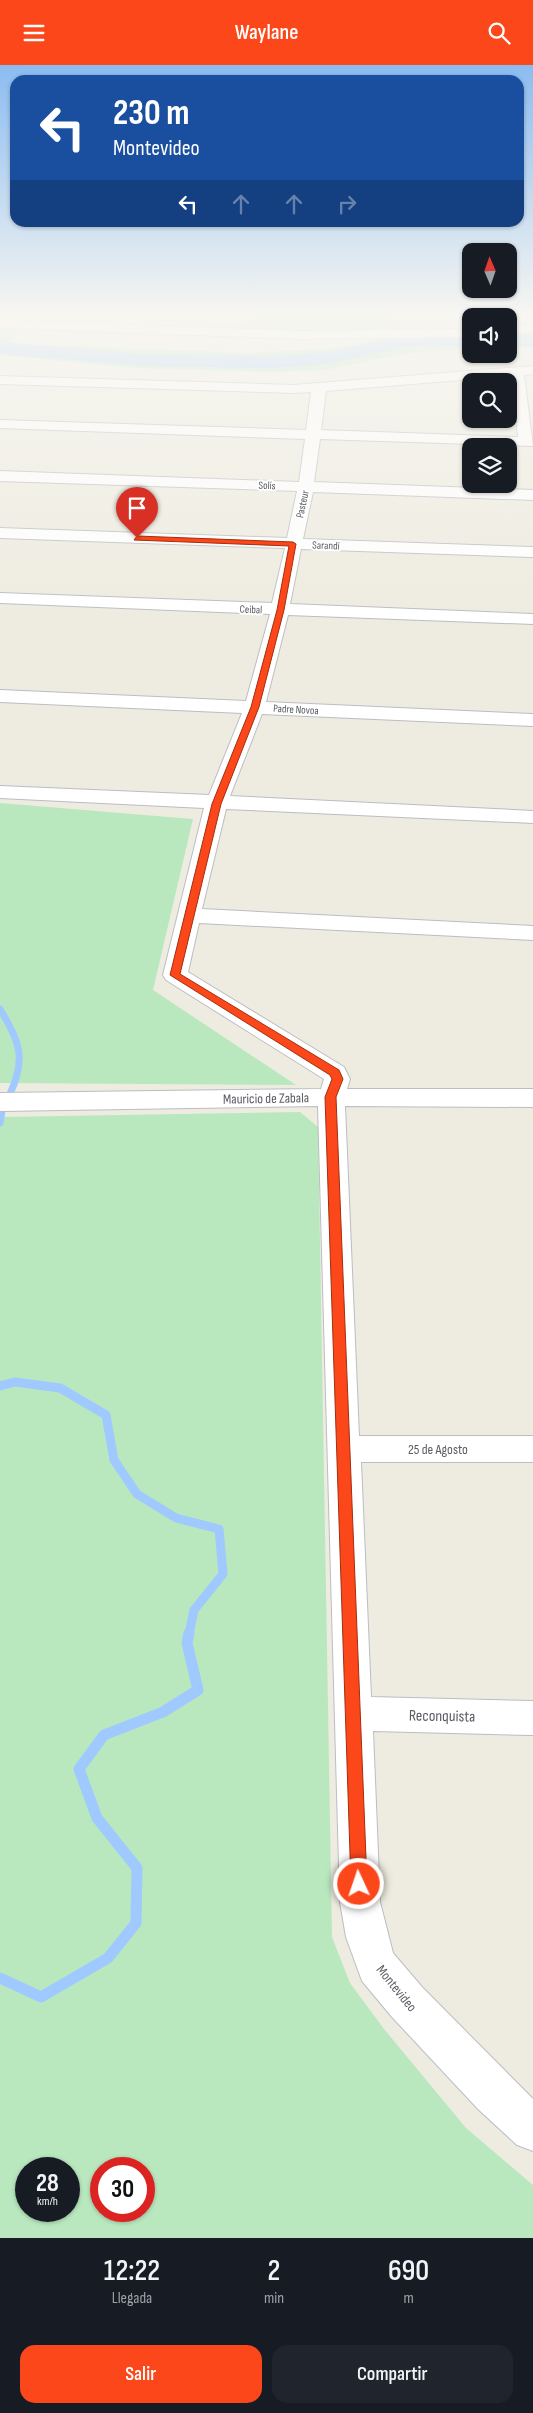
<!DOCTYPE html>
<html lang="es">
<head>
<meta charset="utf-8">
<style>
  body { margin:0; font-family:"Sofia Sans Condensed",sans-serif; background:#20242c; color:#f1f3f6; height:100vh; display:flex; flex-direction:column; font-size:19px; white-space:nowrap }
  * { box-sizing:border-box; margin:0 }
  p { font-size:16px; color:#9ea1a6 }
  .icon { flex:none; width:28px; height:28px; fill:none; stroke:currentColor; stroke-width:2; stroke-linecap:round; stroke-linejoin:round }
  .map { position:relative; height:2173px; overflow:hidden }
  .details { display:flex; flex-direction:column; background:#171b24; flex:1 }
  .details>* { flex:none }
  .banner { position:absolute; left:10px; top:10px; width:514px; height:152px; border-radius:15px; box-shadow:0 1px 4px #0004; background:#1a4fa0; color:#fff; overflow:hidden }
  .needle { width:32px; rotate:358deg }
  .tools { position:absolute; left:462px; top:178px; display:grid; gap:10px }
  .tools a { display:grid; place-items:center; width:55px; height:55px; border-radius:10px; background:#171b24; box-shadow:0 1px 4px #0004; font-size:25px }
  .speed { position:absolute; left:15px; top:2092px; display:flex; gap:10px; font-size:25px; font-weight:700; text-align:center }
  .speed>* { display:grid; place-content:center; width:65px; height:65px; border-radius:50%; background:#171b24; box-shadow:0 1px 4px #0004; line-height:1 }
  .speed small { font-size:12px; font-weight:400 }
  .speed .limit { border:8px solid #d22; background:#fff; color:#111 }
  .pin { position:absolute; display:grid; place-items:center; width:42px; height:42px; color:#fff; margin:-51px -21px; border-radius:50% 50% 50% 0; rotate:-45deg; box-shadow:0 0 5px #0007 }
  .pin .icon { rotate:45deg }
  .me { position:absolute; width:55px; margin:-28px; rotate:357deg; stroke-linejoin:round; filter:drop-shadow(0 0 4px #0008) }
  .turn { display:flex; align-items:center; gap:18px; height:105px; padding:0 20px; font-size:22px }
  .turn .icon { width:65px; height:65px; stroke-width:2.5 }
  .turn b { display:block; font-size:35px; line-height:42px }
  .lanes { display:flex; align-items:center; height:48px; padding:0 20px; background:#0003; justify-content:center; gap:25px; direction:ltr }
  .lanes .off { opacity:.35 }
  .eta { display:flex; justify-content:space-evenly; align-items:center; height:85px; text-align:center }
  .eta b { font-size:30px; font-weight:600; line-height:35px }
  .primary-button { display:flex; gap:10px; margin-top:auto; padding:10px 20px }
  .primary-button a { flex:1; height:58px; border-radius:15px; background:#fb4719; color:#fff; font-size:20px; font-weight:600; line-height:58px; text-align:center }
  .primary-button a+a { background:#20242c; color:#f1f3f6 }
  header { display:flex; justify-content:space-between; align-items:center; height:65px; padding:0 20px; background:#fb4719; color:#fff; font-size:22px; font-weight:600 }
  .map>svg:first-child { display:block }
  .green { fill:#b9e8bf; fill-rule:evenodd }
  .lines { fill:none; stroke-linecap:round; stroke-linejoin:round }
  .stream-far2 { stroke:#9fc9ff; stroke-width:7 }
  .stream-far1 { stroke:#9fc9ff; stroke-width:9 }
  .stream { stroke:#9fc9ff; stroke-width:11 }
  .river { fill:#9fc9ff; fill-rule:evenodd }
  .minor-casing { stroke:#bbbdc3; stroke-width:2 }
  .minor { fill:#fff; fill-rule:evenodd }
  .route { fill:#fb4719; stroke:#a32e10 }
  .labels { text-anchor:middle; stroke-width:4; stroke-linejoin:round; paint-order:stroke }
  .far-street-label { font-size:11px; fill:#595c63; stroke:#fff }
  .street-label { font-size:14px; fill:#595c63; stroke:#fff }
  .near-street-label { font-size:16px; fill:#595c63; stroke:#fff }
</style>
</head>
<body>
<header><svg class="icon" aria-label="menu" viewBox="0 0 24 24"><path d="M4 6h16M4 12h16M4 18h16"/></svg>Waylane<svg class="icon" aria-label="search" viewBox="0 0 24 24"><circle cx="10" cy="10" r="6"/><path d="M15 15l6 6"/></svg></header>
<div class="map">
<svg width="533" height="2173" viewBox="0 0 533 2173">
  <rect width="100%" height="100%" fill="#eeece0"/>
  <!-- green -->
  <path class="green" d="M 263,250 L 389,250 L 409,266 L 301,268 L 235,263 L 232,261 Z
    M 0,262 L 19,263 L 10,279 L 249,288 L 335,283 L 399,271 L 471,270 L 471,284 L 408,288 L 325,305 L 274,307 L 135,303 L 0,290 Z
    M 533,265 L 533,282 L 509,283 L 509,267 Z
    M 0,738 L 193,754 L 153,925 L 296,1020 L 0,1018 Z
    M 300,1047 L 318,1062 L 332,1872 L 350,1918 L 384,1964 L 466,2063 L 533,2120 L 533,2173 L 0,2173 L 0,1052 ZM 26,2104 L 69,2104 L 69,2146 L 26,2146 ZM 101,2104 L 144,2104 L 144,2146 L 101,2146 Z"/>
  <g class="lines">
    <!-- stream-far2 -->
    <path class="stream-far2" d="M 0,944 C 19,977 27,992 10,1029
      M 0,1058 L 2,1046"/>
    <!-- stream-far1 -->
    <path class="stream-far1" d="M 0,1321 L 15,1317 L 60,1323 L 106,1350 L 114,1395 L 137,1429 L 176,1453 L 219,1464 L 223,1509 L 194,1545 L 189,1569"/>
    <!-- stream -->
    <path class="stream" d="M 0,1913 L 41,1932 L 108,1893 L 136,1858 L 137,1803 L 97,1753 L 79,1704 L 104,1670 L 163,1647 L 198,1625 L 187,1578 L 189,1568"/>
    <!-- river -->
    <path class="river" d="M 471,269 L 471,281 L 403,282 L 329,299 L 271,303 L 143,301 L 0,289 L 0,277 L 143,289 L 271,291 L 329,287 L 403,270 Z
      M 509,269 L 533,269 L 533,281 L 509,281 Z"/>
    <!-- minor casing -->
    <g class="minor-casing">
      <path id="minor" d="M 0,255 L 302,266 L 471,264 L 471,272 L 302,274 L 0,263 Z
        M 533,259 L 533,267 L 509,269 L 509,261 Z
        M 533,301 L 533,309 L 524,310 L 533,381 L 320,374 L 314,417 L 533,425 L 533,435 L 313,427 L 303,474 L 533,482 L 533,492 L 301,484 L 290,539 L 533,549 L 533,559 L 288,550 L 266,637 L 533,649 L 533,661 L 262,649 L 230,731 L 533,746 L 533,758 L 226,744 L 202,844 L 533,861 L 533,875 L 199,858 L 188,907 L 344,1002 L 350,1014 L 347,1024 L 533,1024 L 533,1042 L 345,1041 L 359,1371 L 533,1371 L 533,1397 L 361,1397 L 371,1632 L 533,1636 L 533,1670 L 373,1666 L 380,1837 L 393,1888 L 422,1922 L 533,2034 L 533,2086 L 517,2080 L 478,2044 L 392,1952 L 362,1916 L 346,1872 L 340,1837 L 318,1041 L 0,1046 L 0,1028 L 321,1024 L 324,1014 L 166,915 L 163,910 L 204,743 L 0,733 L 0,721 L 209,730 L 242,648 L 0,637 L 0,625 L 246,636 L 270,549 L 0,538 L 0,528 L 272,538 L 285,483 L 0,473 L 0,463 L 287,473 L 297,426 L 0,416 L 0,406 L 299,417 L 305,374 L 0,363 L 0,355 L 306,365 L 311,327 L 293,328 L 0,319 L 0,311 L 293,320 ZM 511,311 L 518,372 L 321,365 L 326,326 Z"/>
    </g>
    <!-- minor -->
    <use href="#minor" class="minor"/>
  </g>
  <!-- sky -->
  <linearGradient id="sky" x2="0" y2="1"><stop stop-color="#8bbcf1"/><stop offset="0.45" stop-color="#f7f6f1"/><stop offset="1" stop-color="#f7f6f1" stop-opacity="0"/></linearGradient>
  <rect width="533" height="554" fill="url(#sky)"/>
  <!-- route -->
  <path class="route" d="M 137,471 L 293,477 L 296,479 L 284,545 L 259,642 L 221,739 L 180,909 L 339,1005 L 343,1014 L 336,1032 L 367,1819 L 365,1825 L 359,1827 L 353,1825 L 351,1819 L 325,1032 L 332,1014 L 330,1010 L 170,910 L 212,739 L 251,642 L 277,545 L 289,481 L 134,475 Z"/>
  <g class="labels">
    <!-- far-street labels -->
    <g class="far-street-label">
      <text transform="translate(267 420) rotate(2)" y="4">Solís</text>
      <text transform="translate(302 439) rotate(-78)" y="4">Pasteur</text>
      <text transform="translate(326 480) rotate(2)" y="4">Sarandí</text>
      <text transform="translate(251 544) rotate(2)" y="4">Ceibal</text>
      <text transform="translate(296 644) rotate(3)" y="4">Padre Novoa</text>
    </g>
    <!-- street labels -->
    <g class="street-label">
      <text transform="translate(266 1033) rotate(-1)" y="5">Mauricio de Zabala</text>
      <text x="438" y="1389">25 de Agosto</text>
      <text transform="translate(397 1923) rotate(51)" y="5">Montevideo</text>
    </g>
    <!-- near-street labels -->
    <g class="near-street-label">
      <text transform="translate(442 1650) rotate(1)" y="6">Reconquista</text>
    </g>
  </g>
</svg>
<div class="tools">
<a><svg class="needle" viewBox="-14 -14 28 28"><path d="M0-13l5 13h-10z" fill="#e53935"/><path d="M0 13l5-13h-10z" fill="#9ea1a6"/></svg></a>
<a><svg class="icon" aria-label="sound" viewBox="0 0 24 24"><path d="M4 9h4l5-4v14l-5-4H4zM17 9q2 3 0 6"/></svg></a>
<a><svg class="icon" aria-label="search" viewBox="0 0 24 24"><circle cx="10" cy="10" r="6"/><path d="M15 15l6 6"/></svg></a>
<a><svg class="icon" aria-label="layers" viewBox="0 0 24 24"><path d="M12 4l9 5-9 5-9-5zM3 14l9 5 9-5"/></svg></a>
</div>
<div class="speed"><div>28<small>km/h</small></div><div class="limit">30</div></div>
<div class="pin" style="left:137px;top:473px;background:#d93025"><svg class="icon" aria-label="arrive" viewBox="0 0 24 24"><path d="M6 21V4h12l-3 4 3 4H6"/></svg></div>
<svg class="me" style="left:359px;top:1819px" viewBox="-20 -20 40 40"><circle r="17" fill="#fb4719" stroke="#fff" stroke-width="3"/><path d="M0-11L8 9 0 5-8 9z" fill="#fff"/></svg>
<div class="banner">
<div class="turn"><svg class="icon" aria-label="left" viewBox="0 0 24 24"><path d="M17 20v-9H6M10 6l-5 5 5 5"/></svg><div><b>230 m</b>Montevideo</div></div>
<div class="lanes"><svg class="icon" aria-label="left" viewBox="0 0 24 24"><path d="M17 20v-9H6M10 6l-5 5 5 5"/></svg><svg class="icon off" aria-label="ahead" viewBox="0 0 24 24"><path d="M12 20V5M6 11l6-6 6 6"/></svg><svg class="icon off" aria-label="ahead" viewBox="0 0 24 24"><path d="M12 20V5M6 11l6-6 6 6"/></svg><svg class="icon off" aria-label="right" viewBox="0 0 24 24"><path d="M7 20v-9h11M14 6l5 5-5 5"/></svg></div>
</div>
</div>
<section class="details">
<div class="eta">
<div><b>12:22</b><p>Llegada</p></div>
<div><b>2</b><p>min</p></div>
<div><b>690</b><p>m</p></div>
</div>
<div class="primary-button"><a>Salir</a><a>Compartir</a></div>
</section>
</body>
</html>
